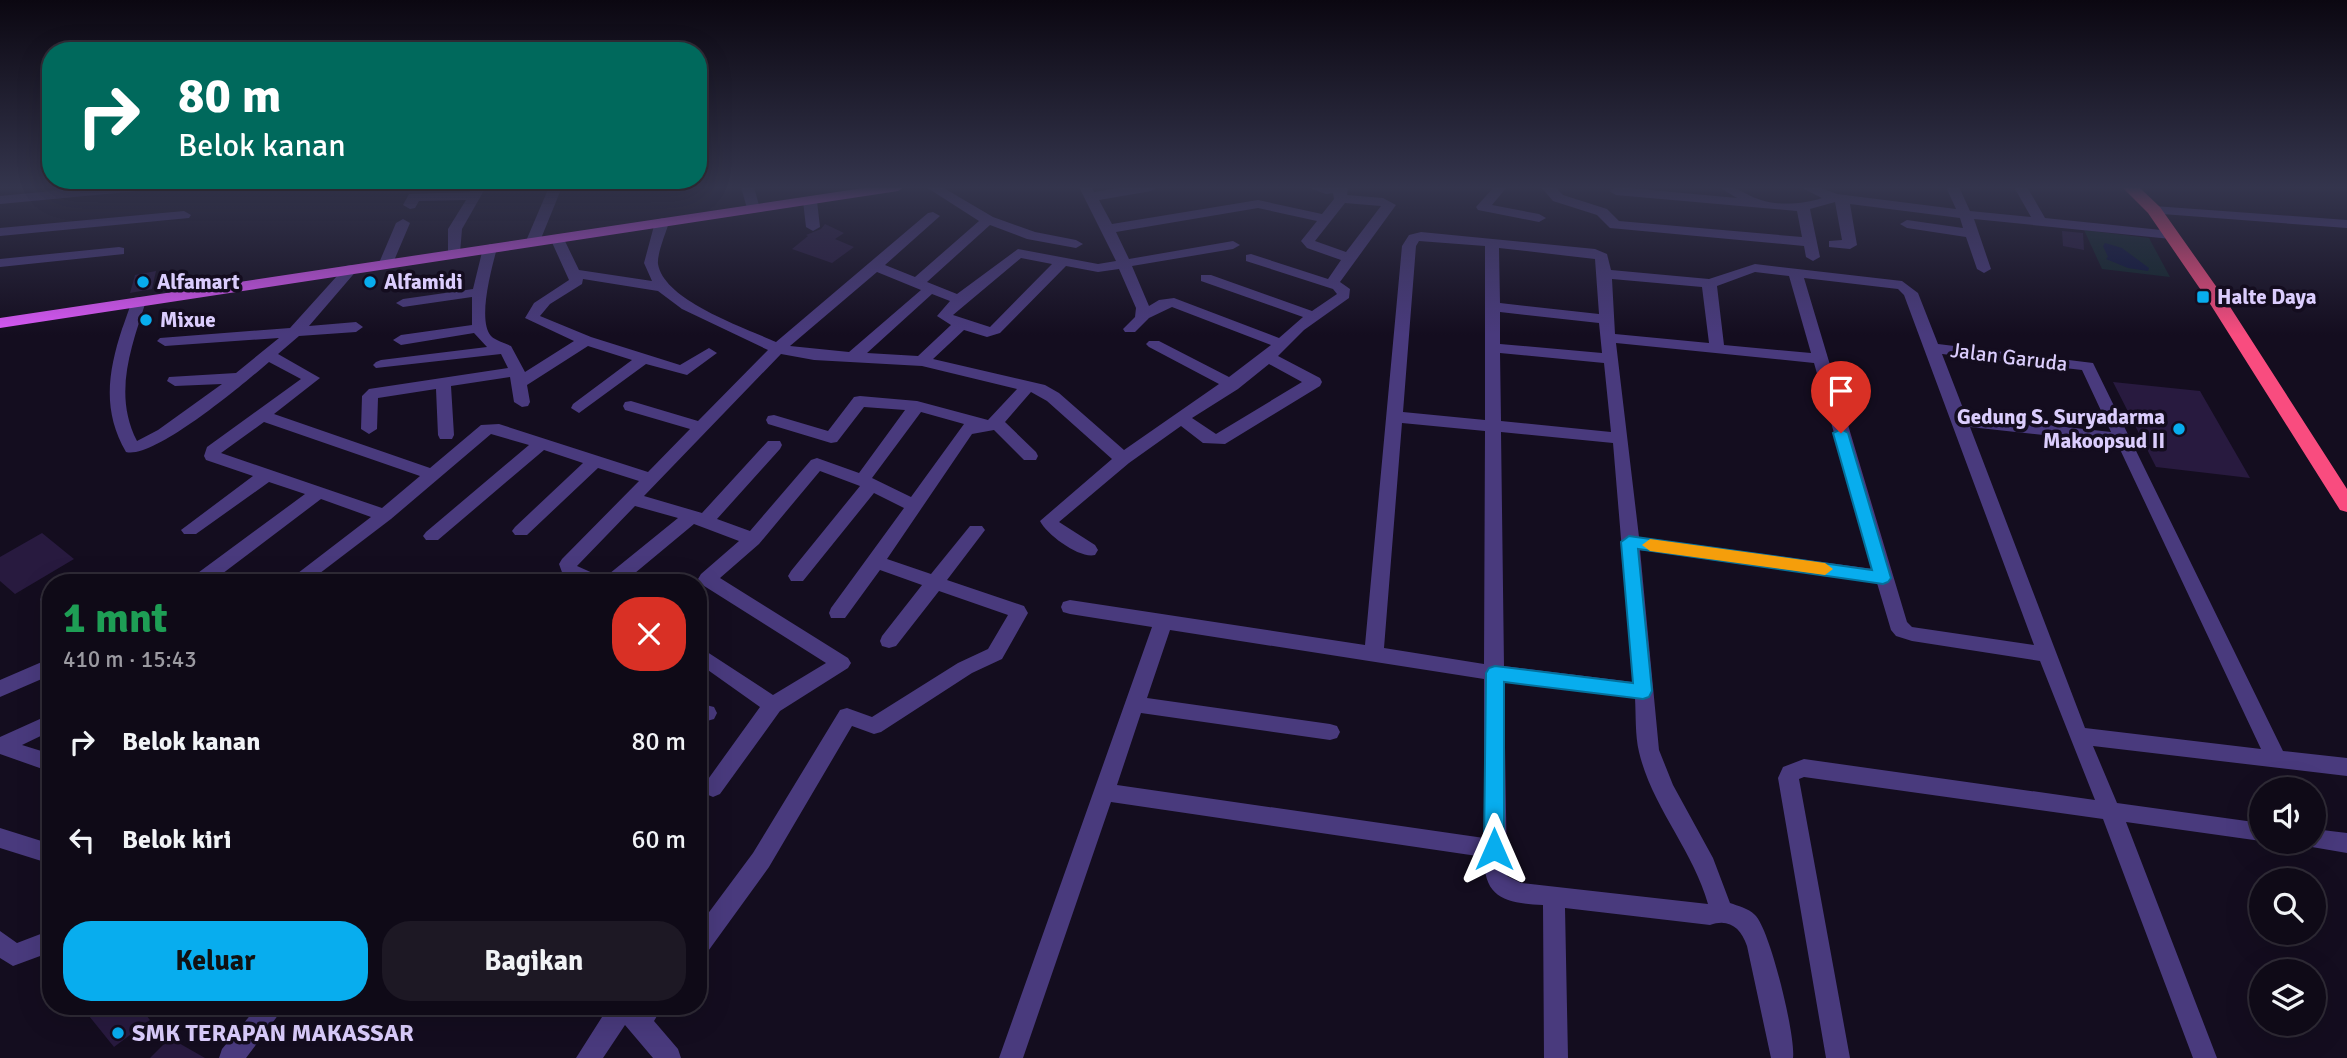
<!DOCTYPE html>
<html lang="id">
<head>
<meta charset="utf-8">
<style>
  body { margin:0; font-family:Signika,sans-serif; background:#1d1824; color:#f1f3f6; height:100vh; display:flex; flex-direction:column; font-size:26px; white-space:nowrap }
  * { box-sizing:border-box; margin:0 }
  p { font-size:23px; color:#9b9aa1 }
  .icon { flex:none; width:38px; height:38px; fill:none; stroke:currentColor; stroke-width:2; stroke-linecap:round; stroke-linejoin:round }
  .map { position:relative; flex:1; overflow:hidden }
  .drawer { position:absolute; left:42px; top:574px; width:665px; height:441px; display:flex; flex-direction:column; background:#0f0a17; border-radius:28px; box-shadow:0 7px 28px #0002,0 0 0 2px #2f2b36 }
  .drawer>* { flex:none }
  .guide { position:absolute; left:42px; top:42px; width:665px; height:147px; border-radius:28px; box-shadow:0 7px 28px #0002,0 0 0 2px #2f2b36; background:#00695c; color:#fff; overflow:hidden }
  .buttons { position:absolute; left:2249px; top:777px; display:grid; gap:14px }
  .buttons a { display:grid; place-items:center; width:77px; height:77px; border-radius:50%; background:#0f0a17; box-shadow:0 7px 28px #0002,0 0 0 2px #2f2b36; font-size:35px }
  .pin { position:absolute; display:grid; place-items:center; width:60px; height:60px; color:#fff; margin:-72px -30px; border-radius:50% 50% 50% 0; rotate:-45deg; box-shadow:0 0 7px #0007 }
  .pin .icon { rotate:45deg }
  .me { position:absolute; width:77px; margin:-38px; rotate:0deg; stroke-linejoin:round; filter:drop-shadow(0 0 5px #0008) }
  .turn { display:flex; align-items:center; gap:24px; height:147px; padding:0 21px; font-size:32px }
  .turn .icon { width:91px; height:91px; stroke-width:2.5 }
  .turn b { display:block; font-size:49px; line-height:60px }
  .round { display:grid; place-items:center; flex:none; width:74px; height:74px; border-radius:28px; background:#1d1824 }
  .summary { display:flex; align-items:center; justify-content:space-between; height:119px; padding:0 21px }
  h1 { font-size:42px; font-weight:800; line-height:52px; color:#1e9e55 }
  .action { display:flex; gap:14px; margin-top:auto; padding:14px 21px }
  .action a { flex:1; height:80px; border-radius:28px; background:#08adee; color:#111; font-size:28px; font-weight:800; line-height:80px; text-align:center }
  .action a+a { background:#1d1824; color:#f1f3f6 }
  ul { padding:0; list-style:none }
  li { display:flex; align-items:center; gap:21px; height:98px; padding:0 21px }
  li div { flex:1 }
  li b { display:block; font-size:26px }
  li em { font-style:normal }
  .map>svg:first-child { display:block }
  .green { fill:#102529 }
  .water { fill:#0b133b }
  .building { fill:#281a3f }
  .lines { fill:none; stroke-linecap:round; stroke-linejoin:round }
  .minor { fill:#493a7d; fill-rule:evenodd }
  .major { fill:#db58f9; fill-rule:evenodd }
  .highway { fill:#f94c7f; fill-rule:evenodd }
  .route { fill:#08adee; stroke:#05709b; stroke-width:2 }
  .slow { fill:#f59e0b }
  .poi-dot { fill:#08adee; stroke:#140d1f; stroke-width:2.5 }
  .labels { text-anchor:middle; stroke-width:7; stroke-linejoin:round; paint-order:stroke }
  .poi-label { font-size:21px; font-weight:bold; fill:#dbcdfd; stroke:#140d1f; text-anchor:start }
  .street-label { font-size:21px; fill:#dbcdfd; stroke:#140d1f }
  .near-poi-label { font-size:24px; font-weight:bold; fill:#dbcdfd; stroke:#140d1f; text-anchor:start }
</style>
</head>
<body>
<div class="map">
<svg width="2347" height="1058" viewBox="0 0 2347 1058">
  <rect width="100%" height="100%" fill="#140d1f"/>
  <!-- green -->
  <path class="green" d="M 2084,230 L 2149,238 L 2170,277 L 2102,269 Z"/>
  <!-- water -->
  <path class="water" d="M 2105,243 L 2122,248 L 2149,268 L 2148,271 L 2128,268 L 2106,259 L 2108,257 L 2103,246 Z"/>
  <!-- building -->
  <path class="building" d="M 825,224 L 844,233 L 835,239 L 854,247 L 832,263 L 792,249 L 808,236 L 806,235 L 821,229 Z
    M 2062,231 L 2083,233 L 2084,250 L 2063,246 Z
    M 156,271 L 152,289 L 130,293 L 135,275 Z
    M 2113,382 L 2200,391 L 2250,478 L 2156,467 Z
    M 42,533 L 74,559 L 15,594 L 0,581 L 0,557 Z
    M 81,1006 L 139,1006 L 150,1020 L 114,1047 Z
    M 170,1038 L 205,1058 L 150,1058 Z"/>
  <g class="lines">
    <!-- minor -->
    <path class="minor" d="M 93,187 L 144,187 L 138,191 L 0,204 L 0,196 Z
      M 473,187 L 486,187 L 462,229 L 460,253 L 453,257 L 448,256 L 448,229 L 466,200 L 419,201 L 415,208 L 410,209 L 403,205 L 409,194 L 470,192 Z
      M 549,187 L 562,187 L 540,241 L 538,244 L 528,244 L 526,241 Z
      M 741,187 L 754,187 L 760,209 L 758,212 L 748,212 Z
      M 926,187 L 942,187 L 993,217 L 1035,232 L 1076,240 L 1083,244 L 1076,248 L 1027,239 L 990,225 L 927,282 L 957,294 L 1018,249 L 1098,264 L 1116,261 L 1079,187 L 1092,187 L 1094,192 L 1125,187 L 1157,187 L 1151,191 L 1099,200 L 1112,224 L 1258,200 L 1322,214 L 1334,199 L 1333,193 L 1326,194 L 1307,187 L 1348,187 L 1347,195 L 1383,198 L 1396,205 L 1340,282 L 1350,289 L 1349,298 L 1304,330 L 1278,356 L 1320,378 L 1322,382 L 1320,386 L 1225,444 L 1203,443 L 1181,426 L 1129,463 L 1059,522 L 1095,545 L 1098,550 L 1095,555 C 1080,559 1047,535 1040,521 L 1112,459 L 1047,401 L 1031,392 L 1005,422 L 1036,452 L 1038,456 L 1036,460 L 1024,460 L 994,430 L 972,434 L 887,559 L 931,574 L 970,526 L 982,526 L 985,530 L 982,534 L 947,580 L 1024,606 L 1028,613 L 1002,659 L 972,673 L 881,732 L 874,734 L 852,726 L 769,867 L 706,954 L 698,957 L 698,927 L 753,853 L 840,710 L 847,708 L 872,717 L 958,663 L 988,649 L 1008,615 L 939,591 L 896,646 L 889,648 L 882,646 L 880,641 L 882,636 L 922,585 L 880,570 L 845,618 L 831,618 L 829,613 L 831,608 L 904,508 L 874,493 L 803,581 L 791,581 L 788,576 L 791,571 L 860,486 L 820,471 L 759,544 L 720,578 L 848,658 L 851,663 L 848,668 L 780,711 L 720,794 L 713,797 L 706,794 L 703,788 L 706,782 L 760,707 L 698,663 L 698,646 L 773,695 L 826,663 L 701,584 L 698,579 L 701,574 L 739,541 L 694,524 L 623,583 L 581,583 L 563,575 L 559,564 L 562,559 L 639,481 L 598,468 L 527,535 L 515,535 L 512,531 L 515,527 L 583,463 L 544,450 L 438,540 L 426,540 L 423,536 L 426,532 L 529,445 L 491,434 L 391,519 L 307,583 L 285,583 L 371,517 L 321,499 L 210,583 L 188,583 L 191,578 L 305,494 L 269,482 L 196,534 L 184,534 L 181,530 L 253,476 L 206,460 L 204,456 L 207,447 L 301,379 L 269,362 C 247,381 154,460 126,452 C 102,411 108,372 122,329 C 126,319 129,307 134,298 L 139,297 L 146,301 C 131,348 113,394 137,441 L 158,430 L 222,384 L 175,386 L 167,381 L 169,377 L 236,373 L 279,338 L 165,346 L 157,341 L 160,338 L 290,328 L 346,266 L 351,265 L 358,269 L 309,326 L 356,322 L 363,327 L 356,332 L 299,336 L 278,354 L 320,378 L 274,414 L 430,468 L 481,425 L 499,424 L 648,472 L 690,429 L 625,410 L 623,406 L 625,402 L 631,401 L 698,421 L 768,350 L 682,309 L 658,291 L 583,279 L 582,284 L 550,304 L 540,316 L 591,337 L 680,365 L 709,348 L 717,353 L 687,375 L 646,364 L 579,413 L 571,408 L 573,404 L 632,360 L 588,346 L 527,385 L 530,402 L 528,406 L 522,407 L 514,402 L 510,377 L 451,386 L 454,435 L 452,439 L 440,439 L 438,435 L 436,389 L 378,398 L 377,429 L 369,434 L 361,429 L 362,396 L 369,389 L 508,368 L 501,354 L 376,368 L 373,365 L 376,362 L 381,360 L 487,347 L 474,333 L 401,345 L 393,340 L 401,335 L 472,325 L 472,297 L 403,307 L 396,303 L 403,299 L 473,289 L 483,248 L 490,244 L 495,245 L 497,248 C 492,267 477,320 491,336 C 496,341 505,343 511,346 L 525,372 L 574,341 L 525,318 L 534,303 L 569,280 L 550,238 L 552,235 L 562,235 L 579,270 L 652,281 L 644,263 L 655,222 L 662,218 L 669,222 C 666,233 657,253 658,264 C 664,301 746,328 776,342 L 928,213 L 933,212 L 940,216 L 885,265 L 915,277 L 979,221 ZM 1345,203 L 1381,206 L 1346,252 L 1315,241 ZM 1258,208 L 1317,221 L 1301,241 L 1307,248 L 1341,260 L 1328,279 L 1251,254 L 1246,255 L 1246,261 L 1333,289 L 1337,294 L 1312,311 L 1211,275 L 1201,275 L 1201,281 L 1303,317 L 1279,338 L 1174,298 L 1159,300 L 1149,306 L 1132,266 L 1233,249 L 1240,245 L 1233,241 L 1129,259 L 1116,232 ZM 1021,258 L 1052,264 L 990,327 L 953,315 ZM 1066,266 L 1098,272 L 1119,269 L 1136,308 L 1135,317 L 1123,329 L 1125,332 L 1135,332 L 1149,318 L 1172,307 L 1271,345 L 1229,377 L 1159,341 L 1149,341 L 1146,344 L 1149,347 L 1219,384 L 1124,450 L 1059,393 L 1045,385 L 933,359 L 964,330 L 987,337 L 1000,333 ZM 877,272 L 921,290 L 849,352 L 790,346 ZM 932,294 L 950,301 L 937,316 L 951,325 L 918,356 L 867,353 ZM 781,354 L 814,360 L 922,366 L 1017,389 L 988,420 L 917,401 L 860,396 L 854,397 L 828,431 L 774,415 L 768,416 L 766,420 L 768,424 L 831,443 L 837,442 L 864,407 L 905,410 L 859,473 L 817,458 L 811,460 L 750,531 L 717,519 L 780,449 L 782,445 L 780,441 L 768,441 L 702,513 L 644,496 ZM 1269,364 L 1302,382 L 1216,434 L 1192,418 L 1238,389 ZM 921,412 L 964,424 L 911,497 L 872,478 ZM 264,422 L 420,476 L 382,508 L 221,453 ZM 635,506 L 678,518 L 604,578 L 577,566 Z
      M 1494,187 L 1507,187 L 1492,205 L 1539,214 L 1546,218 L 1539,222 L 1478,210 L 1476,207 Z
      M 1541,187 L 1555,187 L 1563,195 L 1607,209 L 1619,221 L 1802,237 L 1797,211 L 1616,195 L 1609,191 L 1618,187 L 1737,198 L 1719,187 C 1742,187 1742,194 1761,200 C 1777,206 1806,204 1822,198 L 1800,187 L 1818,187 L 1837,194 L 1956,209 L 1946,187 L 1959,187 L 1970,211 L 2031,217 L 2014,187 L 2027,187 L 2045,218 L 2171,231 L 2178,235 L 2171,239 L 1974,219 L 1991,269 L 1984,273 L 1977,269 L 1966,237 L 1907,228 L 1900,224 L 1907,220 L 1963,228 L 1960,218 L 1850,204 L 1857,245 L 1850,249 L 1829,247 L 1829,241 L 1842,240 L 1835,202 L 1810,209 L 1820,257 L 1813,261 L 1806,257 L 1804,246 L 1610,228 L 1597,215 L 1553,201 Z
      M 810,197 L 817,201 L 820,227 L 813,231 L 806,227 L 803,201 Z
      M 2154,206 L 2347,220 L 2347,228 L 2149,213 L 2149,207 Z
      M 184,211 L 191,215 L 189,218 L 0,236 L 0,228 Z
      M 403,219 L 410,223 L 393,263 L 391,266 L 381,266 L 379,263 L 396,223 Z
      M 1421,232 L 1595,249 L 1607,254 L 1611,270 L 1709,279 L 1755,264 L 1902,281 L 1918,293 L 1938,344 L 2093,363 L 2283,751 L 2347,758 L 2347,776 L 2093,746 L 2117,803 L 2261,823 L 2261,841 L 2126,822 L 2217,1058 L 2193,1058 L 2103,819 L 1804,777 L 1799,779 L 1850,1058 L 1826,1058 L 1778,778 L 1783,767 L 1804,759 L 2095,800 L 2040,661 L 1912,641 L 1896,636 L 1891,630 L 1877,583 L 1640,550 L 1659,750 L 1673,785 L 1713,858 L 1730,903 C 1738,906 1748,908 1755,915 C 1770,929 1796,1037 1793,1058 L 1771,1058 L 1747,946 C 1741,928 1729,918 1710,925 L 1565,908 L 1568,1058 L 1544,1058 L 1543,905 C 1506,903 1484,899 1484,857 L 1111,802 L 1023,1058 L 999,1058 L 1152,627 L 1070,614 L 1063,612 L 1061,607 L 1063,602 L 1070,600 L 1365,645 L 1402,246 L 1409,235 ZM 1419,241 L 1485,246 L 1485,420 L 1403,412 L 1416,246 ZM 1499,248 L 1595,259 L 1599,314 L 1500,303 ZM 1755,272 L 1789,276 L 1811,353 L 1724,345 L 1717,286 ZM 1804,278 L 1898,289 L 1904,295 L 2034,645 L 1912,627 L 1907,622 ZM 1612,279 L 1702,287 L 1709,343 L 1615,334 ZM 1500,312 L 1599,323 L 1602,353 L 1500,344 ZM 1616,343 L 1814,363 L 1873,569 L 1639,537 ZM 1500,353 L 1604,363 L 1611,432 L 1501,421 ZM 1942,354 L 2082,370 L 2111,432 L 1966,416 ZM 1402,423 L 1485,431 L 1484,664 L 1384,648 ZM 1970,427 L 2117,443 L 2261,749 L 2085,728 ZM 1501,432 L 1613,443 L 1633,682 L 1504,666 ZM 1170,630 L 1484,679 L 1484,838 L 1117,785 L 1141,713 L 1330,740 L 1337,738 L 1340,732 L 1337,726 L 1330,724 L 1147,698 ZM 1504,682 L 1635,698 C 1636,715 1635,735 1639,752 C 1652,807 1693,850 1708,904 L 1521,883 L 1507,876 Z
      M 119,247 L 124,248 L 124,254 L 0,267 L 0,259 Z
      M 49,593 L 51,594 L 51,612 L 44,610 L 40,600 L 42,595 Z
      M 51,658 L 51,675 L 0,697 L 0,680 Z
      M 698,703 L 714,707 L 717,713 L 714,719 L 707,721 L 698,719 Z
      M 51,714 L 51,731 L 22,745 L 51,754 L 51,772 L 0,754 L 0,737 Z
      M 0,828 L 51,844 L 51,864 L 0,848 Z
      M 2314,829 L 2347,833 L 2347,853 L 2306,846 L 2305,842 L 2314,842 Z
      M 51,930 L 51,952 L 13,966 L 0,958 L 0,931 L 17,943 Z
      M 258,1006 L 285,1006 L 246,1058 L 219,1058 L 222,1049 Z
      M 609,1006 L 663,1006 L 654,1021 L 678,1049 L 681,1058 L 653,1058 L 625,1025 L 603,1058 L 576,1058 Z"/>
    <!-- major -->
    <path class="major" d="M 870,187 L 904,187 L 898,191 L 0,328 L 0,318 Z"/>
    <!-- highway -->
    <path class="highway" d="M 2122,187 L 2139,187 L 2160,207 L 2225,299 L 2347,489 L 2347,512 L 2340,510 L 2207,299 L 2148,213 Z"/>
  </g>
  <!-- sky -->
  <linearGradient id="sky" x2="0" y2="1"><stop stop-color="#0b0711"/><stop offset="0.56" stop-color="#34354d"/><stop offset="1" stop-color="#34354d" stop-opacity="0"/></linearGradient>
  <rect width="2347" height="335" fill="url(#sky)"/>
  <!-- route -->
  <path class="route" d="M 1841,429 L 1848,433 L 1891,578 L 1888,582 L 1883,584 L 1638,549 L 1652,691 L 1649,697 L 1643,699 L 1504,682 L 1504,849 L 1501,855 L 1494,858 L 1487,855 L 1484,849 L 1486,673 L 1489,668 L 1495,666 L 1633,683 L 1621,542 L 1629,536 L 1872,570 L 1833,433 Z"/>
  <!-- slow -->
  <path class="slow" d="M 1650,539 L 1825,563 L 1833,569 L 1825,575 L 1650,551 L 1642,545 Z"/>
  <!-- markers -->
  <g class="poi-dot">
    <circle cx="143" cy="282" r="7"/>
    <circle cx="370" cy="282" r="7"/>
    <rect x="2196" y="290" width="14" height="14" rx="3.5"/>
    <circle cx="146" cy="320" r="7"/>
    <circle cx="2179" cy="429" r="7"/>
    <circle cx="118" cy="1033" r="7"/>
  </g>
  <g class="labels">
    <!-- poi labels -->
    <g class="poi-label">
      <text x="157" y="289">Alfamart</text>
      <text x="384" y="289">Alfamidi</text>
      <text x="2217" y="304">Halte Daya</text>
      <text x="160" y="327">Mixue</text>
      <text x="2165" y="424" text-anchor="end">Gedung S. Suryadarma<tspan x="2165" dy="24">Makoopsud II</tspan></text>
    </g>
    <!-- street labels -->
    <g class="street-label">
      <text transform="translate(2009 357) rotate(7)" y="7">Jalan Garuda</text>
    </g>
    <!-- near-poi labels -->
    <g class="near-poi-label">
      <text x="132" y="1041">SMK TERAPAN MAKASSAR</text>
    </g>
  </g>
</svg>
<div class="buttons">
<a><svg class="icon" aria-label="sound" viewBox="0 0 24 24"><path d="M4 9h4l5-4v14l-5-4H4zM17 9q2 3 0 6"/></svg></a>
<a><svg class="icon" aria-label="search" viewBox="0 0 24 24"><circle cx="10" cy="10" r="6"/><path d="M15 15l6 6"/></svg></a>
<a><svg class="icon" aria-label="layers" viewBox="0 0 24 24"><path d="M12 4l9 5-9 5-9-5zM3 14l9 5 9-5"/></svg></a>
</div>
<div class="pin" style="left:1841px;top:433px;background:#d93025"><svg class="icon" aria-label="arrive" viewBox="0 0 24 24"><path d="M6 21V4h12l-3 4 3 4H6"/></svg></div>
<svg class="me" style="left:1494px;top:849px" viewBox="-20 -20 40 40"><path d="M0-17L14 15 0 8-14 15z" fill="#08adee" stroke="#fff" stroke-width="4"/></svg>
<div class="guide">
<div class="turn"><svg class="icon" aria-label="right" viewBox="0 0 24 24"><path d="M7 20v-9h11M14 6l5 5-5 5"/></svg><div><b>80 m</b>Belok kanan</div></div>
</div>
<section class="drawer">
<div class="summary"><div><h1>1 mnt</h1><p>410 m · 15:43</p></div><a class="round" style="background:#d93025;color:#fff"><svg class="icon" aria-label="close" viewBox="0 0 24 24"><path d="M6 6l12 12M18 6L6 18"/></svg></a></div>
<ul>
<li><svg class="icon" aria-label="right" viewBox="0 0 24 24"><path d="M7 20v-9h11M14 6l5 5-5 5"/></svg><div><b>Belok kanan</b></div><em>80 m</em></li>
<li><svg class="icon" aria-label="left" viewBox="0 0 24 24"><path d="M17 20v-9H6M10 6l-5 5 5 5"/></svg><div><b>Belok kiri</b></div><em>60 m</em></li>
</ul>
<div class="action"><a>Keluar</a><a>Bagikan</a></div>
</section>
</div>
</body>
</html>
